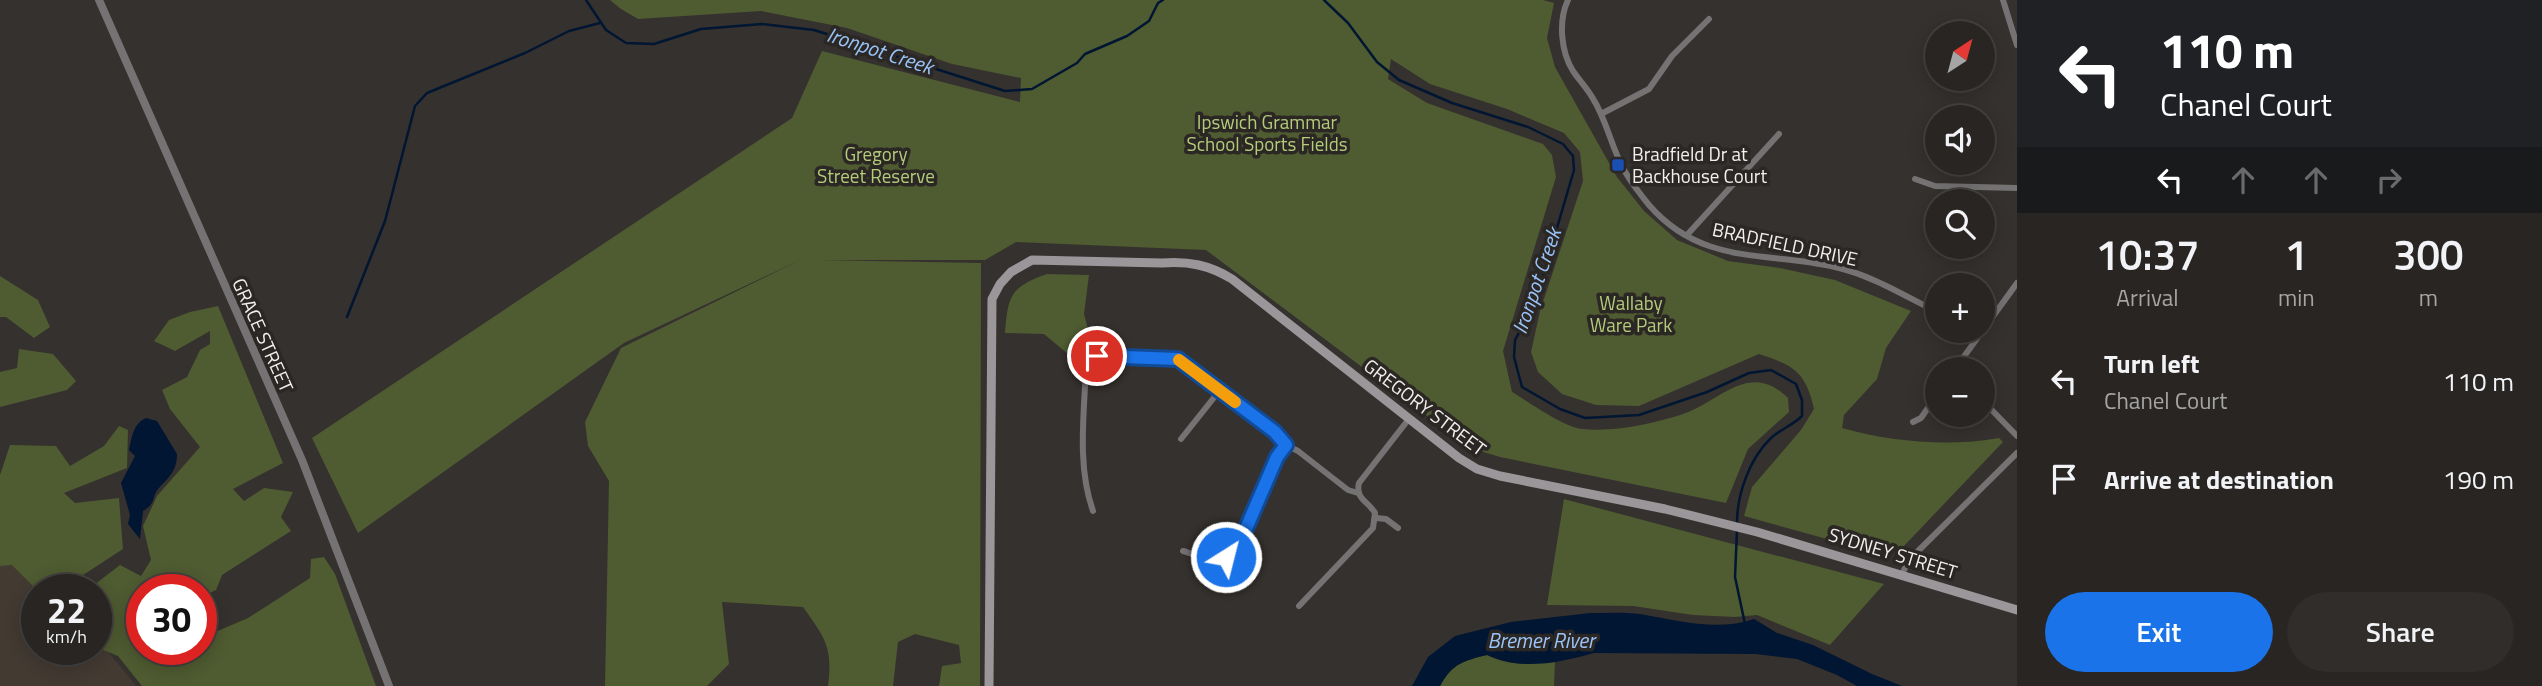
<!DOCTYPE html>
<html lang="en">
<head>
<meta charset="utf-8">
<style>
  body { margin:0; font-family:"Titillium Web",sans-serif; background:#302d2a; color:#f1f3f6; height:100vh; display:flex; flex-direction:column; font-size:26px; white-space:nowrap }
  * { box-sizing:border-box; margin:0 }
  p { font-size:23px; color:#a5a5a5 }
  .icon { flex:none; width:38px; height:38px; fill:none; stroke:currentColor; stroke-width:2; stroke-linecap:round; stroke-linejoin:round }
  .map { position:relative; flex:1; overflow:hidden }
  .side { display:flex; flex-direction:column; background:#282522; width:525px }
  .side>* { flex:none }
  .top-card { background:#202124; color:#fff; overflow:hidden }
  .needle { width:46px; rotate:36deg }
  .buttons { position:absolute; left:1925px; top:21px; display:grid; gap:14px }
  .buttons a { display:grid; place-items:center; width:70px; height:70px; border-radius:50%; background:#282522; box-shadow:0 4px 18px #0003,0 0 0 2px #444240; font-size:35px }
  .speed { position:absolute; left:21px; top:574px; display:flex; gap:14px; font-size:35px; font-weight:700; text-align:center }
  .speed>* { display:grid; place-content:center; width:91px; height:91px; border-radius:50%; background:#282522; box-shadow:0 4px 18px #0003,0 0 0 2px #444240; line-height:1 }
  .speed small { font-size:18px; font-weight:400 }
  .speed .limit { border:10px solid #d22; background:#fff; color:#111 }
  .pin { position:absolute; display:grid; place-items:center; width:60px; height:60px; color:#fff; margin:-30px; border:4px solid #fff; border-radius:50%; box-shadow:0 2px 7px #0007 }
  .me { position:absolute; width:77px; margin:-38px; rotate:36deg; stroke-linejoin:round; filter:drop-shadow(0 0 5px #0008) }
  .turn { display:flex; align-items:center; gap:24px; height:147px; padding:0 28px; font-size:32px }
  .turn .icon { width:91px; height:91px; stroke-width:2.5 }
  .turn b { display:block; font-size:49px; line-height:60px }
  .lanes { display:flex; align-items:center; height:66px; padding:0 28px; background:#0003; justify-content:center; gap:35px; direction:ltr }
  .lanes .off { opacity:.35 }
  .eta { display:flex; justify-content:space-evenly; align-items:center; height:119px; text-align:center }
  .eta b { font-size:42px; font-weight:600; line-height:49px }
  .button { display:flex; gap:14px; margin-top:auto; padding:14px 28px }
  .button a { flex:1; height:80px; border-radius:42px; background:#1a73e8; color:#fff; font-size:28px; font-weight:600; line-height:80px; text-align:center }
  .button a+a { background:#302d2a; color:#f1f3f6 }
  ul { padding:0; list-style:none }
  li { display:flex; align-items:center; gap:21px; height:98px; padding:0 28px }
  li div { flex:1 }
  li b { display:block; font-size:26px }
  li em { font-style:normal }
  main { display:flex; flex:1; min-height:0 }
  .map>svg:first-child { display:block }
  .built { fill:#433a32 }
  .green { fill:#4f5b31 }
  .water { fill:#011632 }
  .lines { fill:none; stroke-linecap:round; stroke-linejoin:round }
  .stream { stroke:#011632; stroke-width:2.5 }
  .minor { stroke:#757274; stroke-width:6 }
  .tertiary { stroke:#757274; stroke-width:8 }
  .secondary { stroke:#9a9699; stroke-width:9 }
  .route-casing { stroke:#114b97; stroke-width:18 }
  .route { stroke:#1a73e8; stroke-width:12 }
  .slow { stroke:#f59e0b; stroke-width:12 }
  .transit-dot { fill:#1a4fb4; stroke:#2b2724; stroke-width:2.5 }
  .labels { text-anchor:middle; stroke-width:7; stroke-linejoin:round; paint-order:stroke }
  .park-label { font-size:19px; fill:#b4cb7a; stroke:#2b2724 }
  .poi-label { font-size:19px; fill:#f2efed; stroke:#2b2724; text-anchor:start }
  .street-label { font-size:19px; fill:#f2efed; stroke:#2b2724 }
  .water-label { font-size:21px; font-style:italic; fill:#9ac4f9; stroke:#2b2724 }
</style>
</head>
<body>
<main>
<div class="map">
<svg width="2017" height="686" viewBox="0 0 2017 686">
  <rect width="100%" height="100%" fill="#35312e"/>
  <!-- built -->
  <path class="built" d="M 0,516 L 37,590 L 37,649 L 96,649 L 96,637 L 136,686 L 0,686 Z"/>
  <!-- green -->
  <path class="green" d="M 610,0 L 1543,0 L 1554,3 L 1547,38 L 1555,67 L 1617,177 L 1644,211 L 1677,240 L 1728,261 L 1780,268 L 1835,280 L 1911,311 L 1886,348 L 1877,379 L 1844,415 L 1842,428 C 1892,442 1949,447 1999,438 L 2003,442 L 1904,546 L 1893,552 L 1881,554 L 1744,516 L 1752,487 L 1801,430 L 1814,409 C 1806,372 1793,365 1759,354 L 1639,406 L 1596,405 L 1562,394 L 1538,372 L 1531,352 L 1540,311 L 1583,181 L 1580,152 L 1564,133 L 1507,109 L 1430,84 L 1391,59 L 1388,79 L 1427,103 L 1543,144 L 1552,155 L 1556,177 L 1503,351 L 1512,392 C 1529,402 1565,428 1583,429 C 1615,432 1652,424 1683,414 C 1721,401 1749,360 1788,398 L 1789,412 L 1748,449 L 1726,503 L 1500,457 L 1470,448 L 1206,250 L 1016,242 L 985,260 L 820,260 L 981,263 L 980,686 L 939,686 L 942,666 L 961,663 L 959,645 L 915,634 L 898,642 L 893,686 L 828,686 C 833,647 825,638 803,607 L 722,602 L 729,664 L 707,686 L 605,686 L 609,481 L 588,446 L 585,422 L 621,348 L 800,260 L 624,343 L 358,533 L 312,438 L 792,118 L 822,51 L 1020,102 L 1021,78 L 952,64 L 847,28 L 761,11 L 638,19 L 621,9 Z
    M 1047,274 L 1089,275 L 1084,314 L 1091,340 L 1084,343 L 1074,359 L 1044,334 L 1005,333 C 1008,296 1010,287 1047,274 Z
    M 0,276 L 38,300 L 50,327 L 34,338 L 6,317 L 0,317 Z
    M 218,306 L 283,463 L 233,489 L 244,501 L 264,488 L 293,492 L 281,517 L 291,531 L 222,575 L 216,590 L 201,597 L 201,590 L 142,590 L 142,649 L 174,649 L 176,655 L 185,649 L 201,649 L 201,638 L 248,618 L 310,578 L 311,559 L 324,557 L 335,574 L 376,686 L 142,686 L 118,656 L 96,647 L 96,590 L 37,590 L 12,565 L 0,566 L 0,475 L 10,445 L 56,446 L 70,466 L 104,446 L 119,426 L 128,430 L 127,468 L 64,493 L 75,503 L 119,498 L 123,549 L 83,575 L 94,585 L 120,565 L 141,576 L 151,560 L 143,526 L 157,496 L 200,447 L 170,409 L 162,390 L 187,377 L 200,350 L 210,344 L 210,331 L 175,351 L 154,341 L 169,320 L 190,312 Z
    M 19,349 L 53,354 L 76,381 L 67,390 L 0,407 L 0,372 L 17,368 Z
    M 1564,499 L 1884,584 L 1830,645 L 1757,615 L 1735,617 L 1693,615 L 1633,606 L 1547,605 Z
    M 1487,655 C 1512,667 1529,664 1555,661 L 1554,686 L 1440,686 C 1453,663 1463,661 1487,655 Z"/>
  <!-- water -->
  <path class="water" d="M 146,418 L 157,421 L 177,454 C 177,471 169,477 159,488 C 151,497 157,503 143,511 L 140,539 L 128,524 L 130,515 L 121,483 L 135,456 L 129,450 C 132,437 133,424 146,418 Z
    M 1590,613 C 1606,613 1624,612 1640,614 C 1677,620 1717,632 1754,619 L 1777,633 L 1813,645 L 1872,674 L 1902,686 L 1857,686 L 1837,675 L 1797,659 L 1756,654 L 1594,653 C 1558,663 1521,671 1487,655 C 1463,661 1453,663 1440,686 L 1412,686 L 1428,657 L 1455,636 L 1511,622 Z"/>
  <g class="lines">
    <!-- stream -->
    <path class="stream" d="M 586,0 L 606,30 L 626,43 L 654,44 L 701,29 L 762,24 L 814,30 L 1005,91 L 1032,89 L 1077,63 L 1085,54 L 1127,36 L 1149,21 L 1158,3 L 1163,0
      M 1324,0 L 1348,23 L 1377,62 L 1399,80 L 1452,103 L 1528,127 L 1563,144 L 1573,156 L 1574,170 L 1539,289 L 1531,311 L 1515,340 L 1514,357 L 1522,387 L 1560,409 L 1585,418 L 1639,415 L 1707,392 L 1749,373 L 1771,370 L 1796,384 L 1802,400 L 1802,416 C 1793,425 1781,429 1771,438 C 1749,459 1737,495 1737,523
      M 347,317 L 385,221 L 415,106 L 427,93 L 525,53 L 569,31 L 600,23
      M 1737,530 L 1735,577 L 1745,624"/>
    <!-- minor -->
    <path class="minor" d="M 1568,0 C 1558,21 1561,52 1573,71 C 1579,80 1587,88 1592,97 C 1607,120 1611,147 1624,170 C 1631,182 1640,194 1649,205 C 1702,266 1765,251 1835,267 C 1871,275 1905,296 1937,312
      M 2003,0 L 2017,45
      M 1601,114 L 1649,89 L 1672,56 L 1709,19
      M 1915,179 L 1935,186 L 2017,188
      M 1687,235 L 1779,134
      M 1955,369 L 2017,283
      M 1983,401 L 2017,436
      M 1913,422 L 1921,418 L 1937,395
      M 1181,439 L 1220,390
      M 1093,511 C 1077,466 1084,415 1086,368 L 1090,360 L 1097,356 L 1168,358 L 1183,362 L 1275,432 L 1286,445 L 1298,451 L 1348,490 L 1358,493
      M 1376,518 L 1386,519 L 1398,528
      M 1183,551 C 1200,556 1220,564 1235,551 L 1277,457 L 1286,445
      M 1902,574 L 1909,560 L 2017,453
      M 1299,606 L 1373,528 L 1375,513 C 1369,502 1355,499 1359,483 L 1408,420"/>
    <!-- tertiary -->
    <path class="tertiary" d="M 99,0 L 302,460 L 389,686"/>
    <!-- secondary -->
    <path class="secondary" d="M 989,686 L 992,299 L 1000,284 L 1011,272 L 1032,260 L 1162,263 C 1189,261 1209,265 1232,279 L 1459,458 L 1477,469 L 1500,476 L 1665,509 L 1757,532 L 2017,610"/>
  </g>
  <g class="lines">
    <!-- route casing -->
    <g class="route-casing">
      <path id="route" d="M 1097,356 L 1178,359 L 1275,432 L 1286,445 L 1277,457 L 1238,547 L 1231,555 L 1226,557"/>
    </g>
    <!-- route -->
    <use href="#route" class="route"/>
    <!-- slow -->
    <path class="slow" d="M 1179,360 L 1235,402"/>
  </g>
  <!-- markers -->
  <rect class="transit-dot" x="1611" y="158" width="14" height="14" rx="3.5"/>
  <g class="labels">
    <!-- park labels -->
    <g class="park-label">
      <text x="1267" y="129">Ipswich Grammar<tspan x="1267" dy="22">School Sports Fields</tspan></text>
      <text x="876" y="161">Gregory<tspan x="876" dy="22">Street Reserve</tspan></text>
      <text x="1631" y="310">Wallaby<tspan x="1631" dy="22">Ware Park</tspan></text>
    </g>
    <!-- poi labels -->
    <g class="poi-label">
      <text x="1632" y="161">Bradfield Dr at<tspan x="1632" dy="22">Backhouse Court</tspan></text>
    </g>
    <!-- street labels -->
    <g class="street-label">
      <text transform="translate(1785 244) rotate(12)" y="7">BRADFIELD DRIVE</text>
      <text transform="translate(263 335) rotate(66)" y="7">GRACE STREET</text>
      <text transform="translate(1425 407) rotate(37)" y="7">GREGORY STREET</text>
      <text transform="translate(1893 553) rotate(17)" y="7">SYDNEY STREET</text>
    </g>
    <!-- water labels -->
    <g class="water-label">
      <text transform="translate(880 51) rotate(18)" y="7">Ironpot Creek</text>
      <text transform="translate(1537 281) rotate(-71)" y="7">Ironpot Creek</text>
      <text x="1541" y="648">Bremer River</text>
    </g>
  </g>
</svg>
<div class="buttons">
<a><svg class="needle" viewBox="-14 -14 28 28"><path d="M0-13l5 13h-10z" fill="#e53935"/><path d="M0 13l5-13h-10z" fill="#a5a5a5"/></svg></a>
<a><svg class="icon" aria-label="sound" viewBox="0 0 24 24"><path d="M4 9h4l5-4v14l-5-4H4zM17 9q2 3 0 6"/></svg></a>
<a><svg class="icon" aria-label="search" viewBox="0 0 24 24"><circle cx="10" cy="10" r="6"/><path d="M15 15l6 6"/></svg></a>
<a>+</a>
<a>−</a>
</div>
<div class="speed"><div>22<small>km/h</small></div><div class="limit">30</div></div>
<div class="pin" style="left:1097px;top:356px;background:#d93025"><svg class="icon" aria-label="arrive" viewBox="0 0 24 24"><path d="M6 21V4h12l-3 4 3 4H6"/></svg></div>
<svg class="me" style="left:1226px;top:557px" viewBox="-20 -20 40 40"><circle r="17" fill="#1a73e8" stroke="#fff" stroke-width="3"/><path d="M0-11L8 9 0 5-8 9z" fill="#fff"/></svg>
</div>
<section class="side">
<div class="top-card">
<div class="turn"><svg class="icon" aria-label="left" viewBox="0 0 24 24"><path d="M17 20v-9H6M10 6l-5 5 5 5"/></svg><div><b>110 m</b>Chanel Court</div></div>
<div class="lanes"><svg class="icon" aria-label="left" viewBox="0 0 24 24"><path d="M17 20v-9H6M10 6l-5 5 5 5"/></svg><svg class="icon off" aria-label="ahead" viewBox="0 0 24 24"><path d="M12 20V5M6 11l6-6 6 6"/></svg><svg class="icon off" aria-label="ahead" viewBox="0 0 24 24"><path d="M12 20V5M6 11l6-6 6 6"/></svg><svg class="icon off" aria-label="right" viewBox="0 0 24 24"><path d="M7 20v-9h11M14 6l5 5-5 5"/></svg></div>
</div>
<div class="eta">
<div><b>10:37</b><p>Arrival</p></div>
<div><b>1</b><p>min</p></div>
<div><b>300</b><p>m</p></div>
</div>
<ul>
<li><svg class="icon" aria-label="left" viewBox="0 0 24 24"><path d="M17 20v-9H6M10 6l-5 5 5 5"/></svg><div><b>Turn left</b><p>Chanel Court</p></div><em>110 m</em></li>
<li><svg class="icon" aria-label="arrive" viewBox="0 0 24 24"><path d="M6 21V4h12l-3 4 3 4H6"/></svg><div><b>Arrive at destination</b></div><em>190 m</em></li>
</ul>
<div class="button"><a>Exit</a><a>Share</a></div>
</section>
</main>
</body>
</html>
